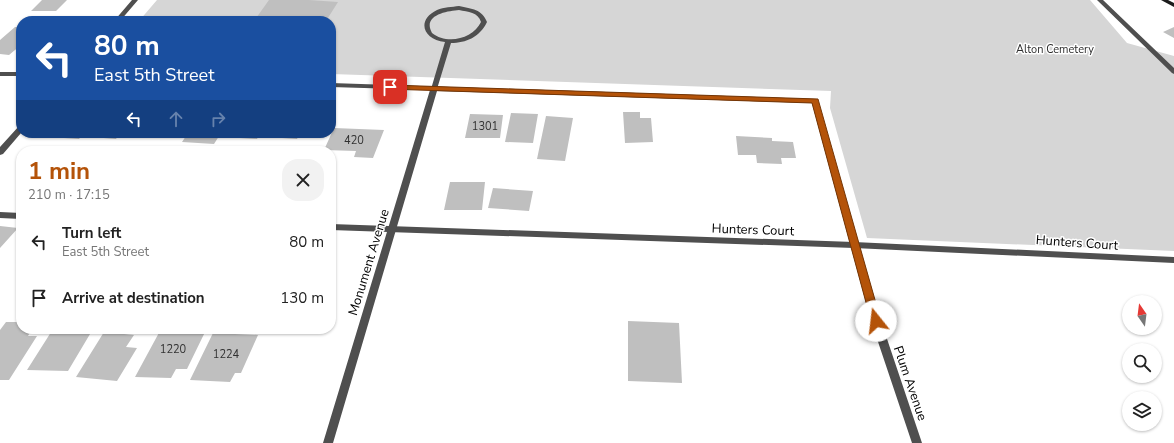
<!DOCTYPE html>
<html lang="en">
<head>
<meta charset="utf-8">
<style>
  body { margin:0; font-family:"Nunito Sans",sans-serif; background:#f2f2f2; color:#222; height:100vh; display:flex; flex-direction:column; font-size:15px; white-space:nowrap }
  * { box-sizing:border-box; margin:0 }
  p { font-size:13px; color:#767676 }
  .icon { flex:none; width:22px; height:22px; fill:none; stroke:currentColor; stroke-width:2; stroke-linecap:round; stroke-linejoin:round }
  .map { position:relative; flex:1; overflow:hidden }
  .details { position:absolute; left:16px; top:146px; width:320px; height:188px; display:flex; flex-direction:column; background:#fff; border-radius:16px; box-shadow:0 1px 3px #0004 }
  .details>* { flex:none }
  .banner { position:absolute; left:16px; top:16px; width:320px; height:122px; border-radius:16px; box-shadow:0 1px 3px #0004; background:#1a4fa0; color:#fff; overflow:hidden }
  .needle { width:26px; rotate:346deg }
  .controls { position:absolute; left:1122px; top:295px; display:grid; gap:8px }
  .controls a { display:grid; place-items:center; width:40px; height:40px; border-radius:50%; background:#fff; box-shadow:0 1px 3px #0004; font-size:20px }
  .pin { position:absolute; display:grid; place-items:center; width:34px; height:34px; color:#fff; margin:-17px; border-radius:8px; box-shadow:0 2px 6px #0006 }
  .me { position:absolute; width:44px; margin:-22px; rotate:344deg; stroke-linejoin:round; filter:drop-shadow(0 0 3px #0008) }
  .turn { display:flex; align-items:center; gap:14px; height:84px; padding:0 12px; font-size:18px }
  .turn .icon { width:52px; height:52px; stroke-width:2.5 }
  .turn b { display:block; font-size:28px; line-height:34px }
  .lanes { display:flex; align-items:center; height:38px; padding:0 12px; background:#0003; justify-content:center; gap:20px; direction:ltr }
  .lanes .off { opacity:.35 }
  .round { display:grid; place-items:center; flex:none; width:42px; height:42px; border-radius:16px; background:#f2f2f2 }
  .headline { display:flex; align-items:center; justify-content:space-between; height:68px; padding:0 12px }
  h1 { font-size:24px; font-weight:700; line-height:30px; color:#b45309 }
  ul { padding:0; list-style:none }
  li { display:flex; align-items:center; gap:12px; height:56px; padding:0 12px }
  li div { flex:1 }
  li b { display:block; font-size:15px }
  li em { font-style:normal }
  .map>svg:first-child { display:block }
  .green { fill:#d6d6d6 }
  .building { fill:#bfbfbf }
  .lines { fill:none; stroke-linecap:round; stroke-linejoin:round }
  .lane { fill:#4f4f4f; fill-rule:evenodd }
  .street { fill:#4f4f4f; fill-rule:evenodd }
  .secondary { fill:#1c1c1c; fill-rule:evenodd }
  .route { fill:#b45309; stroke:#753606 }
  .labels { text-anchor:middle; stroke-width:3; stroke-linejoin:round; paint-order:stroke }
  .far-park-label { font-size:11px; fill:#2d2d2d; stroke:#fff }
  .number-label { font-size:11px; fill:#303030 }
  .street-label { font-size:13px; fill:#000; stroke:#fff }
</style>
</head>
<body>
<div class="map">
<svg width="1174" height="443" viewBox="0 0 1174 443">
  <rect width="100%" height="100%" fill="#fff"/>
  <!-- green -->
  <path class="green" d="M 157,0 L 1090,0 L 1127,43 L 1174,56 L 1174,251 L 867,238 L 830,108 L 831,91 L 331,74 L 331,21 L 139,21 Z"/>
  <!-- building -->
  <path class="building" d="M 42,0 L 67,0 L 56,11 L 31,11 Z
    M 269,0 L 309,0 L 338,2 L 326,21 L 254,21 Z
    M 15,27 L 21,27 L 21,45 L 9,55 L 0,54 L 0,40 Z
    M 1174,27 L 1174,38 L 1163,32 Z
    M 623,112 L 640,112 L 640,118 L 651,118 L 653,142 L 625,143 Z
    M 511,113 L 538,114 L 533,143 L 505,142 Z
    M 470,114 L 503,115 L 500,138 L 465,138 Z
    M 546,116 L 573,118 L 565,161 L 537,159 Z
    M 334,128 L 384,130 L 373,158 L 354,157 L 356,151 L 324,150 Z
    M 53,133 L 84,133 L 79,139 L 49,137 Z
    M 95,133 L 120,133 L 116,139 L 91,137 Z
    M 142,133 L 180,133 L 177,137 L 140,135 Z
    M 188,133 L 221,133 L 214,144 L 182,142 Z
    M 226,133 L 260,133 L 257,139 L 224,137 Z
    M 270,133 L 300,133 L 297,139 L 267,137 Z
    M 736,136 L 772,138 L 772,141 L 793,142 L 796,158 L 781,158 L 782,164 L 757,163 L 756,155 L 738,155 Z
    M 450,182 L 485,182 L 482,210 L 444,210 Z
    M 493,188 L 533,191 L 529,211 L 488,208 Z
    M 0,226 L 18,228 L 0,248 Z
    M 628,321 L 679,323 L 682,383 L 628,381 Z
    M 6,322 L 21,322 L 21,329 L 32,329 L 28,336 L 37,336 L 9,380 L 0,380 L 0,330 Z
    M 53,329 L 93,329 L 68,371 L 27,370 Z
    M 161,329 L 206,330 L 187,369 L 176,369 L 171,378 L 135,377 Z
    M 104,332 L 134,335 L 126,347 L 137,348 L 117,381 L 76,377 Z
    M 213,333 L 258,335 L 241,373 L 235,373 L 230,382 L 190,380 Z"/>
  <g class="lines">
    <!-- lane -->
    <path class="lane" d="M 459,6 C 472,9 482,9 487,22 C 480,37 466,43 451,43 L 437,89 L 434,91 L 432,90 L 431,89 L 445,42 C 423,40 416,20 437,10 C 444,7 452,7 459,6 ZM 459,10 C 468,12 478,12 481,22 C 473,39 447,45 432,33 C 422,15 447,11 459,10 Z
      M 0,212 L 21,213 L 21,219 L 0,218 Z
      M 331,224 L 854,242 L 1174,257 L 1174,263 L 854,248 L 331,230 Z"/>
    <!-- street -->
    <path class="street" d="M 132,0 L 138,0 L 120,21 L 114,21 Z
      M 1097,0 L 1103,0 L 1174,68 L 1174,74 L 1172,73 Z
      M 0,72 L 21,72 L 21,76 L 0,76 Z
      M 331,83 L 817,99 L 881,321 L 922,443 L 912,443 L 871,321 L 812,103 L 437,91 L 333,443 L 323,443 L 430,90 L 331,87 Z
      M 19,126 L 21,126 L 21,133 L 3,154 L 0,155 L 0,147 Z"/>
    <!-- secondary -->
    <path class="secondary" d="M 1161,0 L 1168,0 L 1174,3 L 1174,7 Z"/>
  </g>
  <!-- route -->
  <path class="route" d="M 390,85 L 818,99 L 881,321 L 880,324 L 876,325 L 871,321 L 812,103 L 387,89 L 386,87 Z"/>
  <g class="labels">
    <!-- far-park labels -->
    <g class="far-park-label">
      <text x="1055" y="53">Alton Cemetery</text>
    </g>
    <!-- number labels -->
    <g class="number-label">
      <text x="485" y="130">1301</text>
      <text x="354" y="144">420</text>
      <text x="173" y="353">1220</text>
      <text x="226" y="358">1224</text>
    </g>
    <!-- street labels -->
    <g class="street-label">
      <text transform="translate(753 229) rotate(2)" y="5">Hunters Court</text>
      <text transform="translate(1077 242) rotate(4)" y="5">Hunters Court</text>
      <text transform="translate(368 262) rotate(-73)" y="5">Monument Avenue</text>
      <text transform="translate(911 383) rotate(71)" y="5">Plum Avenue</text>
    </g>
  </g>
</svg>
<div class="controls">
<a><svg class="needle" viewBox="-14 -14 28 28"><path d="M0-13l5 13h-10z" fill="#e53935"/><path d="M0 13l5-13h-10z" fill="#767676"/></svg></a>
<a><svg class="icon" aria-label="search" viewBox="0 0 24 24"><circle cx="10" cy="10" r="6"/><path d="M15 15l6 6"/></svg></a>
<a><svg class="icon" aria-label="layers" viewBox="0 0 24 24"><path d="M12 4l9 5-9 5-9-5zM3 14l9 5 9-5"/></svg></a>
</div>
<div class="pin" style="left:390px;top:87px;background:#d93025"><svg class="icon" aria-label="arrive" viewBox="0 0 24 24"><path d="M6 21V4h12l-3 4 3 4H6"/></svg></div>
<svg class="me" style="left:876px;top:321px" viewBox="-20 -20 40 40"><circle r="19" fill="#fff"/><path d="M0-13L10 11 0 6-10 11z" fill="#b45309"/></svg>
<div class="banner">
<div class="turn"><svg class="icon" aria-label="left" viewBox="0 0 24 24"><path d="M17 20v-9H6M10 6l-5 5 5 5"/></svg><div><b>80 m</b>East 5th Street</div></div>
<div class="lanes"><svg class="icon" aria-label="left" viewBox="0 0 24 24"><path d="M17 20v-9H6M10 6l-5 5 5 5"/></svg><svg class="icon off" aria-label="ahead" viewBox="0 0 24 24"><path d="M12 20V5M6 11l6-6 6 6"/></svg><svg class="icon off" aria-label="right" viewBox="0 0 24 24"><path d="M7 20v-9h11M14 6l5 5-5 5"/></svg></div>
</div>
<section class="details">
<div class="headline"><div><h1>1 min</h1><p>210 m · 17:15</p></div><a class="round"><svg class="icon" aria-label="close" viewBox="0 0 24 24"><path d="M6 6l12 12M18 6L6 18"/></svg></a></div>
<ul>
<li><svg class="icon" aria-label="left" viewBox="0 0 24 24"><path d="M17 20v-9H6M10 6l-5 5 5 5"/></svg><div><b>Turn left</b><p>East 5th Street</p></div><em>80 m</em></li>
<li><svg class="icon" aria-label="arrive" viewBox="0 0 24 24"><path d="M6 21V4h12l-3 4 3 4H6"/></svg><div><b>Arrive at destination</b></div><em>130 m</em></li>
</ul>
</section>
</div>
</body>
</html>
